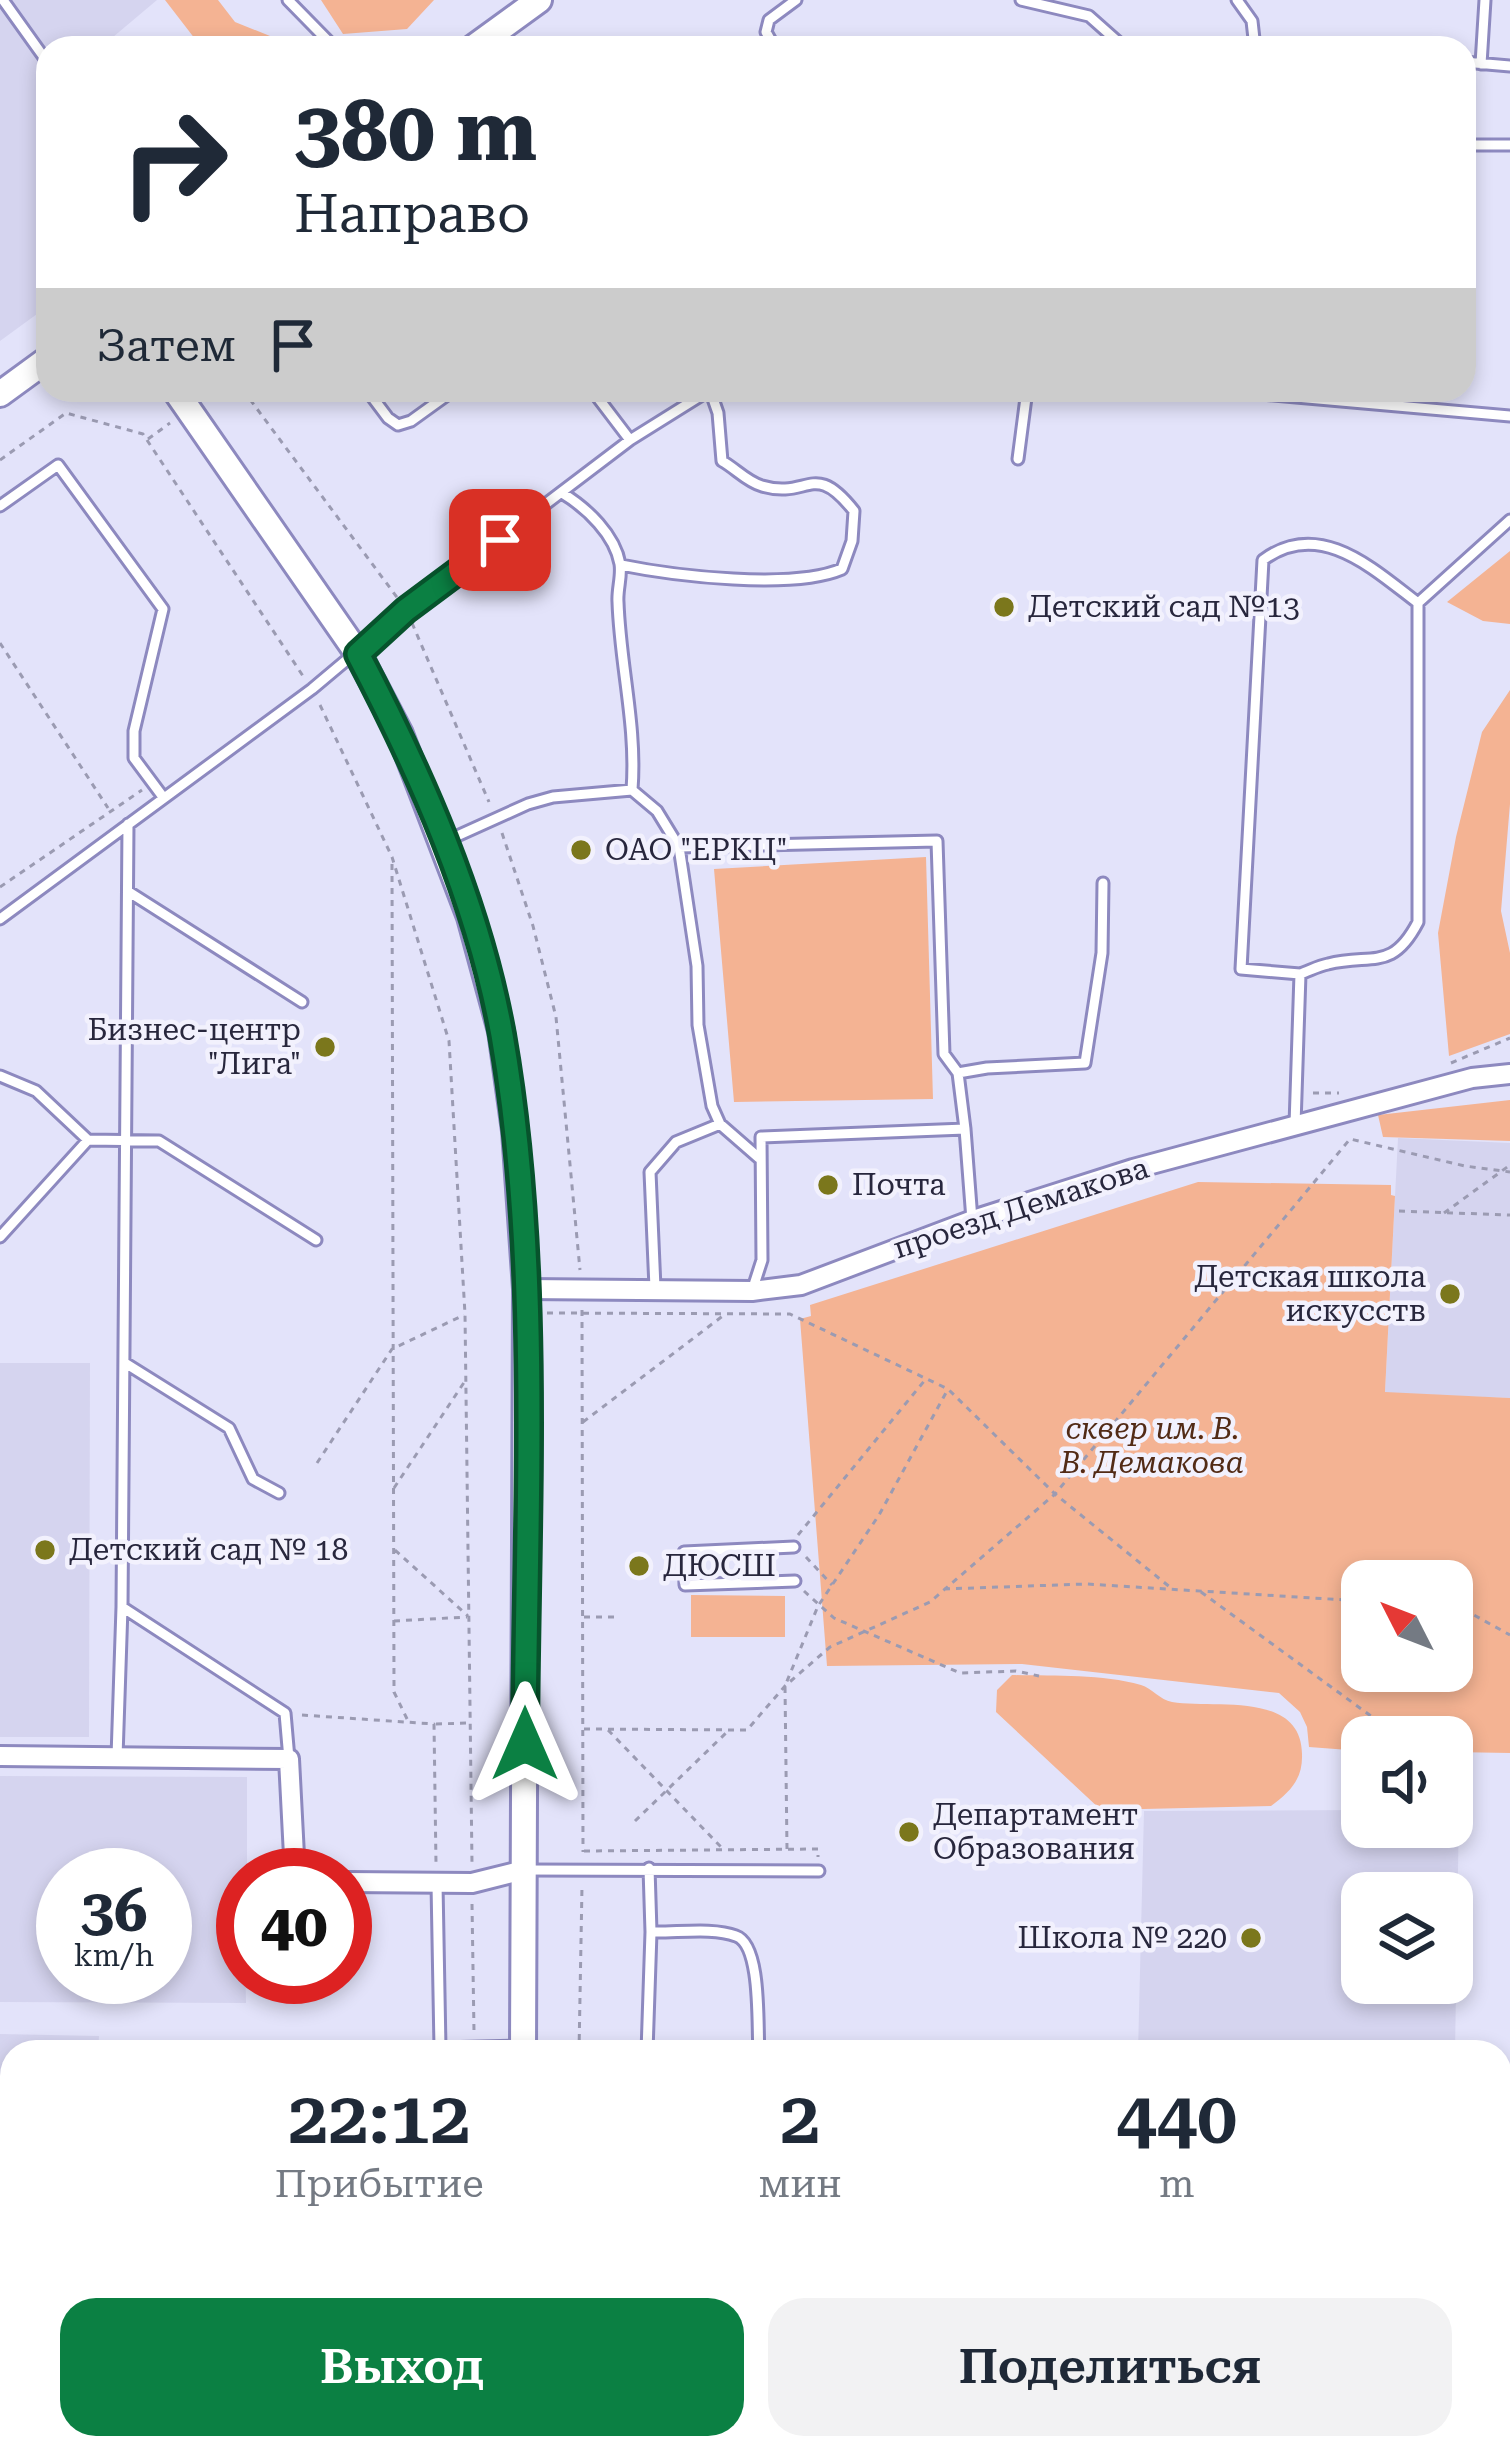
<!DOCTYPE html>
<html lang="ru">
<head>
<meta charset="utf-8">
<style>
  body { margin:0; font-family:"Roboto Serif",serif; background:#f2f2f3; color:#1f2937; height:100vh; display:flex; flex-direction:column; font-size:45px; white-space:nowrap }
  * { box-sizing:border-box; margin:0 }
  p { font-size:39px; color:#747a83 }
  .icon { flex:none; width:66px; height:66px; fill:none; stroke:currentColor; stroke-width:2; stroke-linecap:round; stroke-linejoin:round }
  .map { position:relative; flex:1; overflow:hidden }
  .drawer { position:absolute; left:0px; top:2040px; width:1512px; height:420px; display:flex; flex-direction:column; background:#fff; border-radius:36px 36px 0 0; box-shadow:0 6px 18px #0003 }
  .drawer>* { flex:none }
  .guide { position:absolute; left:36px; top:36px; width:1440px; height:366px; border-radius:36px; box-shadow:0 6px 18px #0003; background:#fff; color:#1f2937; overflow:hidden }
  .needle { width:78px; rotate:312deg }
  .controls { position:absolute; left:1341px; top:1560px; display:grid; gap:24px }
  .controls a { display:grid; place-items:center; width:132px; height:132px; border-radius:24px; background:#fff; box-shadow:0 6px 18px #0003; font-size:60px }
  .speed { position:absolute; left:36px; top:1848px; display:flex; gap:24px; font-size:60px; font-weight:700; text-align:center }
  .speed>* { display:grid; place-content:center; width:156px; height:156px; border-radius:50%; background:#fff; box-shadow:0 6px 18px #0003; line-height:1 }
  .speed small { font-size:30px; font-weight:400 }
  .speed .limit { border:18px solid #d22; background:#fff; color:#111 }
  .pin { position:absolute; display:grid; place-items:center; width:102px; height:102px; color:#fff; margin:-51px; border-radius:24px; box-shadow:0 6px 18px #0006 }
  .me { position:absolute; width:132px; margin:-66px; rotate:0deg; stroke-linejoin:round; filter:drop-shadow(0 0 9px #0008) }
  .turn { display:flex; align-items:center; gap:42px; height:252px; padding:0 60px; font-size:54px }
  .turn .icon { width:156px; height:156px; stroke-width:2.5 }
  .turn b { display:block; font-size:84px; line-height:102px }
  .then { display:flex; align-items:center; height:114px; padding:0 60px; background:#0003; gap:24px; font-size:45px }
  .eta { display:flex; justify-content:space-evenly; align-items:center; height:204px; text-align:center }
  .eta b { font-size:72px; font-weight:600; line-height:84px }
  .button { display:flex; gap:24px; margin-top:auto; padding:24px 60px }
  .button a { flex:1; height:138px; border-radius:36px; background:#0b8043; color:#fff; font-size:48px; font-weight:600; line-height:138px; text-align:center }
  .button a+a { background:#f2f2f3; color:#1f2937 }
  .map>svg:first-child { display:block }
  .built { fill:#d5d4ef; fill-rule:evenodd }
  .green { fill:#f4b393; fill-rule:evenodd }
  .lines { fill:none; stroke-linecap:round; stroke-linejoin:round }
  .lane-casing { stroke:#8d89bf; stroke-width:15 }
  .street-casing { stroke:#8d89bf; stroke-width:24 }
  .secondary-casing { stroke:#8d89bf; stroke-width:30 }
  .path { stroke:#9b9bb2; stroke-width:3; stroke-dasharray:6 6; stroke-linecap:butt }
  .lane { stroke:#fff; stroke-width:9 }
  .street { stroke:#fff; stroke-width:18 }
  .secondary { stroke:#fff; stroke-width:24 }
  .route-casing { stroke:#07532c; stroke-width:30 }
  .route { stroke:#0b8043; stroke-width:21 }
  .poi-dot { fill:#7b771c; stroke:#f2f1fd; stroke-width:4.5 }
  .labels { text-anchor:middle; stroke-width:9; stroke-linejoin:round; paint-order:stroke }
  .poi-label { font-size:30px; fill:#28273d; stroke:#f2f1fd; text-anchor:start }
  .street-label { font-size:30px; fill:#28273d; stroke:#f2f1fd }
  .park-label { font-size:30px; font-style:italic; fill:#522b16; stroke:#f2f1fd }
</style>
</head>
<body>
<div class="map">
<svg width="1510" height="2460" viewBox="0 0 1510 2460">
  <rect width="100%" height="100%" fill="#e3e3fa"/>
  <!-- built -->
  <path class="built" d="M 0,0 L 157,0 L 100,48 L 48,48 L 48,306 L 0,341 Z
    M 1398,1138 L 1510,1143 L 1510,1398 L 1385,1393 Z
    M 0,1363 L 90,1363 L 89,1737 L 0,1737 Z
    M 0,1776 L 247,1777 L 247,1875 L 243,1875 L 246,2003 L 0,2002 ZM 63,1875 L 165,1875 L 165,1977 L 63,1977 Z
    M 1452,1809 L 1459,1809 L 1455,2052 L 1138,2052 L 1144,1811 L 1362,1810 L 1362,1827 L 1452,1827 ZM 1452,1893 L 1452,1983 L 1362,1983 L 1362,1893 Z
    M 0,2034 L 99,2036 L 98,2052 L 12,2052 L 12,2343 L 0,2343 Z"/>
  <!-- green -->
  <path class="green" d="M 165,0 L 218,0 L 235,22 L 270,36 L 281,48 L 202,48 Z
    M 321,0 L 434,0 L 407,29 L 343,34 Z
    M 1510,551 L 1510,624 L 1483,621 L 1447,602 Z
    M 1510,690 L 1510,804 L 1501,911 L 1510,953 L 1510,1034 L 1449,1056 L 1438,933 L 1456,837 L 1482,732 Z
    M 926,857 L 933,1099 L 734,1102 L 714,869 Z
    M 1510,1100 L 1510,1141 L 1383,1137 L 1378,1115 Z
    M 1198,1182 L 1391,1185 L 1391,1195 L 1395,1196 L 1385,1392 L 1510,1398 L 1510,1753 L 1452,1752 L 1452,1737 L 1362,1737 L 1362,1751 L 1309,1747 L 1307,1727 L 1300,1712 L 1279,1693 L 1022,1664 L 827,1666 L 800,1319 L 811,1316 L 810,1305 ZM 1362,1581 L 1452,1581 L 1452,1671 L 1362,1671 Z
    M 691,1595 L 785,1596 L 785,1637 L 691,1637 Z
    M 1012,1675 C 1053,1676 1101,1674 1141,1685 C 1152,1688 1160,1700 1172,1702 C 1213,1709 1301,1690 1302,1754 C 1303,1779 1290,1792 1271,1806 L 1101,1810 L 996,1712 L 997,1690 Z
    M 1500,2350 L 1510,2350 L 1510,2460 L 1462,2460 L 1462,2448 L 1500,2448 Z
    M 730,2448 L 891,2448 L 891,2460 L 729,2460 Z
    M 1182,2448 L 1366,2448 L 1365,2460 L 1182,2460 Z"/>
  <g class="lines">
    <!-- lane casing -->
    <g class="lane-casing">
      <path id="lane" d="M 3,0 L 48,63
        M 288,0 L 335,48
        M 1021,0 L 1089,16 L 1125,48
        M 1237,0 L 1252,21 L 1255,48
        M 775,48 L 766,32 L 769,20 L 796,0
        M 1464,62 L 1510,66
        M 1481,64 L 1485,0
        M 1464,145 L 1510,145
        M 367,390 L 388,418 L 398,425 L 411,421 L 454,390
        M 592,390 L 630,440
        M 1174,390 L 1216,393
        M 1216,390 L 1510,416
        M 1018,459 L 1027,390
        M 562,493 C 587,508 615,535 620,564 C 622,576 617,590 618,602 C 620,665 637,726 632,790
        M 0,506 L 58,465 L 163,609 L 134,731 L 134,758 L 163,797
        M 446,841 L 528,804 L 553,797 L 632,790 L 657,811 L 679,847
        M 129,892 L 302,1002
        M 0,919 L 312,689 L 406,610 L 630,440 L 710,390 L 718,413 L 722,461 C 735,468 747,482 762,486 C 809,500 813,459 854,511 L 852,541 L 842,569 C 793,590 675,576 621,565
        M 1300,974 L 1241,969 L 1263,560 C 1320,518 1373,569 1418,603
        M 958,1073 L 987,1068 L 1085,1063 L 1102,953 L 1103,883
        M 0,1076 L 36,1091 L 88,1140 L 159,1141 L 316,1240
        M 1295,1125 L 1300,974 C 1309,971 1318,966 1328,964 C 1372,953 1392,972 1418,922 L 1418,603 L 1510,520
        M 759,1158 L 720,1124 L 712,1106 L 698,1025 L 697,966 L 679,847 L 937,841 L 944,1054 L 958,1073 L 965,1129
        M 0,1237 L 88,1140
        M 655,1288 L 650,1172 L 676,1142 L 720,1124
        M 752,1291 L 762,1260 L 761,1137 L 965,1129 L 972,1220
        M 125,1363 L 229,1428 L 253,1479 L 279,1493
        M 794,1547 L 684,1552 L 685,1585 L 795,1581
        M 122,1607 L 285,1713 L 289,1759
        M 117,1757 L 122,1607 L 128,824
        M 649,1868 L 651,1932 C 676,1933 713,1927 736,1936 C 762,1945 757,2027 759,2052
        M 524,1870 L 819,1871
        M 437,1884 L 440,2048 L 523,2046
        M 288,1992 L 289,1977
        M 647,2052 L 651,1932
        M 1500,2217 L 1510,2217
        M 1500,2308 L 1510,2307
        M 138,2460 L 138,2448
        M 247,2460 L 248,2448
        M 400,2460 L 400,2448
        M 693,2460 L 693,2448
        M 910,2460 L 910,2448
        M 1079,2460 L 1079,2448
        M 1384,2460 L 1384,2448"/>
    </g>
    <!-- street casing -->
    <g class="street-casing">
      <path id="street" d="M 526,1289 L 752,1291 L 801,1285 L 973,1220 L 1133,1169 L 1472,1078 L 1510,1074
        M 0,1756 L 289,1759 L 295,1875
        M 345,1882 L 472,1883 L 524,1870"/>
    </g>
    <!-- secondary casing -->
    <g class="secondary-casing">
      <path id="secondary" d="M 473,48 L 539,0
        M 175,390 L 358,654 L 400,734 L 470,917 L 501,1031 L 515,1131 L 526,1289 L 523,2052
        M 0,394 L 48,359
        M 521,2448 L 521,2460"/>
    </g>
    <!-- path -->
    <path class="path" d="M 243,390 L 399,600
      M 211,395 L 218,390
      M 148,439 L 170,423
      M 0,460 L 66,413 L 143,434 L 303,676
      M 412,623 L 489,802
      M 0,643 L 108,808
      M 320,705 L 392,857 L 449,1041 L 465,1314 L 472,1864
      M 502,833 L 533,926 L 556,1017 L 580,1270
      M 392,864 L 394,1692 L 409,1723
      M 0,887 L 142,790
      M 1451,1063 L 1510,1038
      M 1313,1093 L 1339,1093
      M 1399,1211 L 1510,1215
      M 1444,1213 L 1510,1165
      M 582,1310 L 583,1852
      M 547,1313 L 790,1314 L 948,1389 L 1055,1494 L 1171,1588
      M 583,1422 L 724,1315
      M 317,1463 L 392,1349 L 464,1315
      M 394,1488 L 465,1381
      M 798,1535 L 925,1380
      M 395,1550 L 468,1616
      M 806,1557 L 832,1585
      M 944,1589 L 1086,1584 L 1362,1601
      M 804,1591 L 834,1618 L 960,1673 L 1016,1671 L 1039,1676
      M 1201,1592 L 1386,1727 L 1386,1737
      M 1452,1608 L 1463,1609 L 1510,1635
      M 584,1617 L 619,1617
      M 394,1621 L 467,1617
      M 302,1715 L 434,1724 L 436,1864
      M 436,1724 L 468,1723
      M 584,1729 L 747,1730 L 785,1686 L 830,1647 L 930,1602 L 1055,1494 L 1350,1139 L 1465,1166 L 1510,1172
      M 608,1730 L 722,1848
      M 635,1821 L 728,1731
      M 787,1849 L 785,1686 L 818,1606 L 879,1515 L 948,1389
      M 584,1851 L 818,1849 L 818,1857
      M 472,1904 L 474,2032
      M 579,2052 L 582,1886
      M 478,2448 L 478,2460
      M 574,2448 L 574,2460"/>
    <!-- lane -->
    <use href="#lane" class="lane"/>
    <!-- street -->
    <use href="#street" class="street"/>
    <!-- secondary -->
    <use href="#secondary" class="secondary"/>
  </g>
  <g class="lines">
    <!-- route casing -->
    <g class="route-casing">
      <path id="route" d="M 500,540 L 406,610 L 358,654 C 420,772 478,902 502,1035 C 542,1262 526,1513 525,1744"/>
    </g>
    <!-- route -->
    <use href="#route" class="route"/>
  </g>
  <!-- markers -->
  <g class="poi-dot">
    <circle cx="1004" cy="607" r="12"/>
    <circle cx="581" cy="850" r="12"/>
    <circle cx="325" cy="1047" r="12"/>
    <circle cx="828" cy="1185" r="12"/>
    <circle cx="1450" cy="1294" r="12"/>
    <circle cx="45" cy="1550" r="12"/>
    <circle cx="639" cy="1566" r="12"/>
    <circle cx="909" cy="1832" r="12"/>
    <circle cx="1251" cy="1938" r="12"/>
  </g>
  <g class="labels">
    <!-- poi labels -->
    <g class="poi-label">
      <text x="1028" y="617">Детский сад №13</text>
      <text x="605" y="860">ОАО "ЕРКЦ"</text>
      <text x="301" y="1040" text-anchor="end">Бизнес-центр<tspan x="301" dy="34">"Лига"</tspan></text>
      <text x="852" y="1195">Почта</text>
      <text x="1426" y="1287" text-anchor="end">Детская школа<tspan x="1426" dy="34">искусств</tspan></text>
      <text x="69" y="1560">Детский сад № 18</text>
      <text x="663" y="1576">ДЮСШ</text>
      <text x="933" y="1825">Департамент<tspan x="933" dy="34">Образования</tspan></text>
      <text x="1227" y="1948" text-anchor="end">Школа № 220</text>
    </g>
    <!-- street labels -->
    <g class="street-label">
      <text transform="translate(1021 1208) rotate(-18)" y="10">проезд Демакова</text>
    </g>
    <!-- park labels -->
    <g class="park-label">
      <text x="1152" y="1439">сквер им. В.<tspan x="1152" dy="34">В. Демакова</tspan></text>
    </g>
  </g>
</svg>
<div class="controls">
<a><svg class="needle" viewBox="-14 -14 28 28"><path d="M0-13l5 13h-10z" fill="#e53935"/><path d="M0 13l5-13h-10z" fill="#747a83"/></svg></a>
<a><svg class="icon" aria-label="sound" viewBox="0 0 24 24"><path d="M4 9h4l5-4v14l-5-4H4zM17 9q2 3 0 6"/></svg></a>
<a><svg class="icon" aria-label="layers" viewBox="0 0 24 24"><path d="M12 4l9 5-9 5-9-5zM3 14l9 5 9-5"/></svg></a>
</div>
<div class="speed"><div>36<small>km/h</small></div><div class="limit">40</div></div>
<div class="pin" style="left:500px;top:540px;background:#d93025"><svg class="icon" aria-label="arrive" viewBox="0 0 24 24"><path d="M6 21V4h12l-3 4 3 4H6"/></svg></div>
<svg class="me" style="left:525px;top:1744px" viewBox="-20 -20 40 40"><path d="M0-17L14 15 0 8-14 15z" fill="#0b8043" stroke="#fff" stroke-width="4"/></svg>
<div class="guide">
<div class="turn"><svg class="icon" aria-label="right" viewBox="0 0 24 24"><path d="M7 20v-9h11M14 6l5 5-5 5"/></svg><div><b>380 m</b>Направо</div></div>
<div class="then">Затем<svg class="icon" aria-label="arrive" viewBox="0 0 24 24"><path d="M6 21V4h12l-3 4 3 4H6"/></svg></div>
</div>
<section class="drawer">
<div class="eta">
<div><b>22:12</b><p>Прибытие</p></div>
<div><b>2</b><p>мин</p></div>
<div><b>440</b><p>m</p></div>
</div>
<div class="button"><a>Выход</a><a>Поделиться</a></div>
</section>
</div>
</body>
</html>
